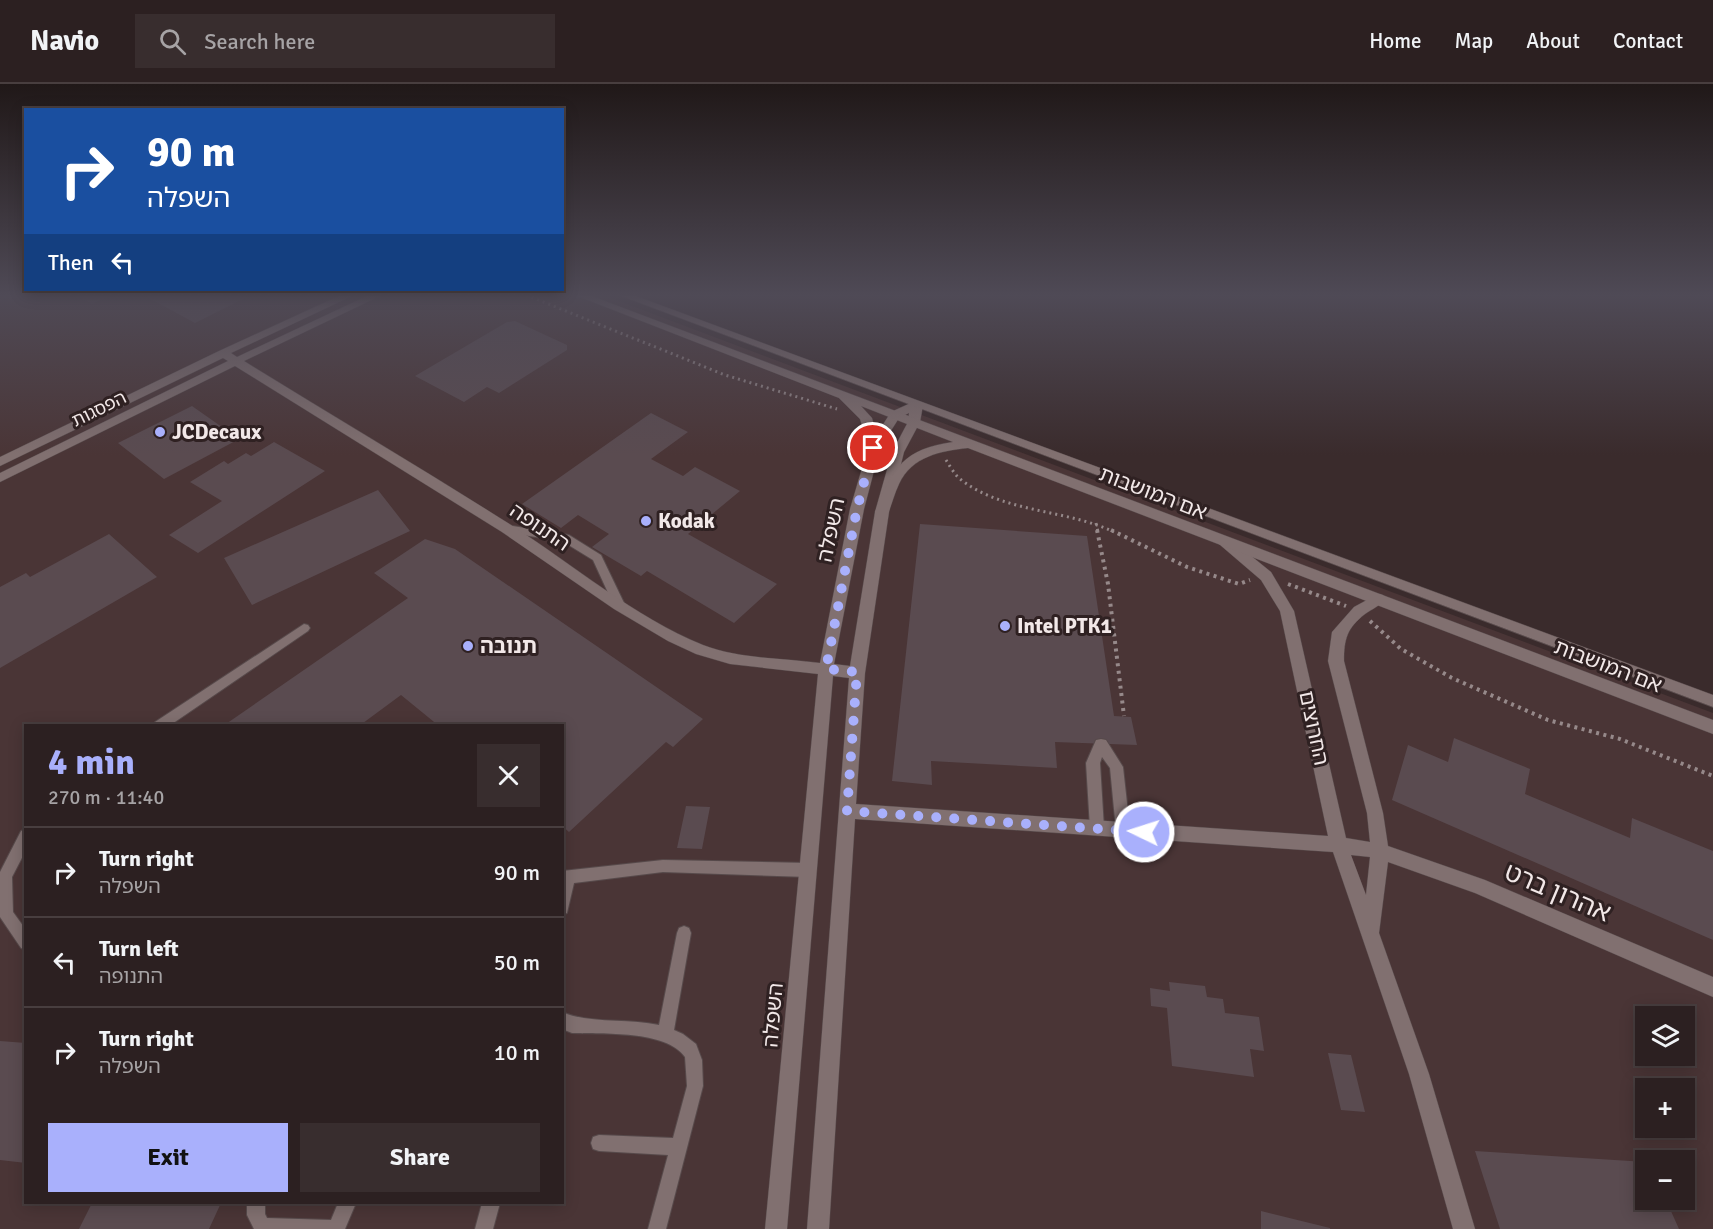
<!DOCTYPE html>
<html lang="en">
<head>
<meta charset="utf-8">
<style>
  body { margin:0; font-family:Signika,"Noto Sans Hebrew",sans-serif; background:#382d2e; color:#f1f3f6; height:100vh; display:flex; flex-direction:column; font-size:22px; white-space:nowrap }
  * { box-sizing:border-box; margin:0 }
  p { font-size:20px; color:#a6a3a5 }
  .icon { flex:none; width:33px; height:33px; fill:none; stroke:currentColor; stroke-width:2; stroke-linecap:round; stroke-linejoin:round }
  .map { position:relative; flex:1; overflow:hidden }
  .details { position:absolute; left:24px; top:640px; width:540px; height:480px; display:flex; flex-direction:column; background:#2c2021; border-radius:0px; box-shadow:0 3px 15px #0003,0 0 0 2px #483e3f }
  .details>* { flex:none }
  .top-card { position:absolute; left:24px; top:24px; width:540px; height:183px; border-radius:0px; box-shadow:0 3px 15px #0003,0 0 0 2px #483e3f; background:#1a4fa0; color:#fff; overflow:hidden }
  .tools { position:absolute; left:1635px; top:922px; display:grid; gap:12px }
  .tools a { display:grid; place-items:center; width:60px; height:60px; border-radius:0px; background:#2c2021; box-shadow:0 3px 15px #0003,0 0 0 2px #483e3f; font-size:30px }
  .pin { position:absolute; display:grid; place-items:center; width:51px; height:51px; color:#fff; margin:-26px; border:3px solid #fff; border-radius:50%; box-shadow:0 2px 6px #0007 }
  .me { position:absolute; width:66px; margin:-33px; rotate:274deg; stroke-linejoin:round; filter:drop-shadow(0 0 4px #0008) }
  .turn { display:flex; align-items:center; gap:21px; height:126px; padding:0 24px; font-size:27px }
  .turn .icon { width:78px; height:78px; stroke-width:2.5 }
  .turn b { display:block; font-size:42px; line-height:51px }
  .then { display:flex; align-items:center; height:57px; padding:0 24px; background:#0003; gap:12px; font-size:22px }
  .round { display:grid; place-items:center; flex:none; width:63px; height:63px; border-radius:0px; background:#382d2e }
  .overview { display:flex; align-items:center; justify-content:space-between; height:102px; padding:0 24px }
  h1 { font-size:36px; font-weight:700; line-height:45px; color:#a9b0fc }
  .button { display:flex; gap:12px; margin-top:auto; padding:12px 24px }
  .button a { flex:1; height:69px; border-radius:0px; background:#a9b0fc; color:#111; font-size:24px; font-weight:700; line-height:69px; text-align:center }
  .button a+a { background:#382d2e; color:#f1f3f6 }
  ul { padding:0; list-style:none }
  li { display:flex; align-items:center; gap:18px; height:90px; padding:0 24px; border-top:2px solid #483e3f }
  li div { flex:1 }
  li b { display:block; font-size:22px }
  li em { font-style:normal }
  header { display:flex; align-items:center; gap:36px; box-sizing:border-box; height:84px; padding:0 30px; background:#2c2021; border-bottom:2px solid #483e3f }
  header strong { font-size:28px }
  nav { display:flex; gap:33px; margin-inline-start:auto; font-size:21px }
  .search { width:420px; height:54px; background:#382d2e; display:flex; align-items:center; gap:15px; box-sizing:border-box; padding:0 21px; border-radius:0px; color:#a6a3a5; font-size:22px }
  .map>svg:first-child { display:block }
  .built { fill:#4a3536; fill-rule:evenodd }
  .building { fill:#5a4b50 }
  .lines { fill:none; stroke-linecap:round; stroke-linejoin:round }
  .lane-casing { stroke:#574a4b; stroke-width:2 }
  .street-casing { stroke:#574a4b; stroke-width:1 }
  .secondary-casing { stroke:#574a4b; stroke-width:1 }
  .path-far1 { stroke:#96898a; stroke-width:3; stroke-dasharray:2 4; stroke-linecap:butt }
  .path { stroke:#96898a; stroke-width:4; stroke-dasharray:3 4.5; stroke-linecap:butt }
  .lane { fill:#817070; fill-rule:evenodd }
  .street { fill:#817070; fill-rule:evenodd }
  .secondary { fill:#817070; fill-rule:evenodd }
  .route { stroke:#a9b0fc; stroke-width:10; stroke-dasharray:0 18 }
  .poi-dot { fill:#a9b0fc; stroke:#2f2122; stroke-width:2 }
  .labels { text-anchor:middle; stroke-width:6; stroke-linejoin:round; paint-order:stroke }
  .far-street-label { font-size:18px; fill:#f2e8e8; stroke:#2f2122 }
  .poi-label { font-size:21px; font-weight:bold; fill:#f2e8e8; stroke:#2f2122; text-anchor:start }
  .street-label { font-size:21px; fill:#f2e8e8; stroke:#2f2122 }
  .near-street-label { font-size:26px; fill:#f2e8e8; stroke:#2f2122 }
</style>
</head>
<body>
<header>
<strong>Navio</strong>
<div class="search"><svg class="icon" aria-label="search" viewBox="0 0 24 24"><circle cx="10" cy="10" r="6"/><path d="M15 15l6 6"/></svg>Search here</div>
<nav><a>Home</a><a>Map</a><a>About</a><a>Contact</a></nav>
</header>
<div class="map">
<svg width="1713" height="1145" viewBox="0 0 1713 1145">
  <rect width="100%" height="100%" fill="#3a2b2c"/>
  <!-- built -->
  <path class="built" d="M 0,211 L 603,211 L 1713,629 L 1713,1145 L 0,1145 ZM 26,642 L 562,642 L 562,1119 L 26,1119 ZM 1646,933 L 1684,933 L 1684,972 L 1646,972 ZM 1646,1005 L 1684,1005 L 1684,1044 L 1646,1044 ZM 1646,1077 L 1684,1077 L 1684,1116 L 1646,1116 Z"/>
  <!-- building -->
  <path class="building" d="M 76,211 L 111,211 L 92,220 Z
    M 152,211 L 237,211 L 245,214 L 195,239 L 147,213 Z
    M 515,237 L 567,261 L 567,266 L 499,309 L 487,303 L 464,318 L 415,292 L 507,238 Z
    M 192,322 L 239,355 L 164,395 L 118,359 Z
    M 651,329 L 688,348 L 651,375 L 683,392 L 695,383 L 740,407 L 688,450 L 777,500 L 734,539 L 647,487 L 641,492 L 592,463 L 609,450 L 578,431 L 561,444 L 522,420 Z
    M 274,358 L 325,387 L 198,469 L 169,451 L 222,417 L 190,398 L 224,377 L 228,380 L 246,369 L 251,372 Z
    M 378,406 L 410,447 L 252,521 L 224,474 Z
    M 920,440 L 1087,452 L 1114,632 L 1131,633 L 1137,661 L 1055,658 L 1057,684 L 931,677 L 932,701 L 892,697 Z
    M 109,450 L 157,493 L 0,584 L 0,503 L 26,489 L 30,493 Z
    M 425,455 L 455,465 L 703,635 L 673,663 L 666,658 L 569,748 L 562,742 L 562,642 L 439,642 L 401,611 L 359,642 L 223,642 L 408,514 L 374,489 Z
    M 1454,654 L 1530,685 L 1525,710 L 1630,754 L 1632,734 L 1713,767 L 1713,856 L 1392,716 L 1408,661 L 1448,678 Z
    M 686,722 L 710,723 L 702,765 L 677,764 Z
    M 1169,898 L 1205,902 L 1207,913 L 1223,915 L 1225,929 L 1259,933 L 1264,967 L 1250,965 L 1254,993 L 1172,982 L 1167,924 L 1151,922 L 1150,904 L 1170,907 Z
    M 0,957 L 26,959 L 26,1079 L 0,1076 Z
    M 1328,969 L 1351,971 L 1365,1028 L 1341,1026 Z
    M 1475,1067 L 1646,1078 L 1646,1116 L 1666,1116 L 1679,1145 L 1500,1145 Z
    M 92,1119 L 221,1119 L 209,1145 L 79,1145 Z
    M 1261,1127 L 1330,1144 L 1330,1145 L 1261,1145 Z"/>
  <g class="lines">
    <!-- lane casing -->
    <g class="lane-casing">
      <path id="lane" d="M 507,441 L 569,451 L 601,471 L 625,521 L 623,524 L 615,524 L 593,476 L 562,457 L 503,448 L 502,445 Z
        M 304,540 L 308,541 L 310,544 L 308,547 L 169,642 L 153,642 L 155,638 Z
        M 1101,655 L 1106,656 L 1123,683 L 1130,746 L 1128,750 L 1123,752 L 1118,750 L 1116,746 L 1110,684 L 1102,673 L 1100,679 L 1104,744 L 1102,748 L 1097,750 L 1092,748 L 1090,744 L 1086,679 L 1096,656 Z
        M 26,745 L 26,766 L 12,793 L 13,828 L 26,846 L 26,866 L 21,864 L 0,833 L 0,788 L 21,747 Z
        M 663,776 L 808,779 L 813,781 L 815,786 L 813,791 L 808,793 L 663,788 L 574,799 L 567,829 L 562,831 L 562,787 Z
        M 684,842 L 689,844 L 691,849 L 674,946 L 683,950 L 696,960 L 702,976 L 703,1002 L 666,1145 L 648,1145 L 668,1071 L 599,1067 L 593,1065 L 591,1059 L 593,1053 L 599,1051 L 673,1054 L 687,1002 L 685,973 C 666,946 602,950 572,949 L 562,945 L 562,928 C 589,940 628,934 659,941 L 677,849 L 679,844 Z
        M 247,1119 L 265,1119 L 265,1130 L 267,1134 L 331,1136 L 338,1119 L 356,1119 L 345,1145 L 254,1145 L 247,1131 Z
        M 482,1119 L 500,1119 L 493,1145 L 475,1145 Z"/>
    </g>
    <!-- street casing -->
    <g class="street-casing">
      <path id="street" d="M 341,211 L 354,211 L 231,269 L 237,273 L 369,211 L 382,211 L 244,277 C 333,332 423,385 511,441 C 574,481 634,533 703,561 C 739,575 782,574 820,579 L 850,425 L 868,364 L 891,328 L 913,318 L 921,318 L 923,321 L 920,338 L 904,368 L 889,428 L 865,589 L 856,720 L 1328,752 L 1280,527 L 1261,496 L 1219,460 L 1217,457 L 1224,452 L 1229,454 L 1271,488 L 1294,527 L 1346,754 L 1370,758 L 1367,729 L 1328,577 L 1332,548 L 1354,523 L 1378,510 L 1383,511 L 1385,515 C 1380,522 1372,525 1365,530 C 1347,544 1344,555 1344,577 L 1383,729 L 1388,762 L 1485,796 L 1713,893 L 1713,913 L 1475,809 L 1388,778 L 1379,849 L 1429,990 L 1475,1145 L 1453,1145 L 1409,990 L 1333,768 L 855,735 L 829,1145 L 807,1145 L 849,594 L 833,592 L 787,1145 L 765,1145 L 818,590 L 730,580 L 696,570 L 668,557 L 614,525 L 502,448 L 235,282 L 0,398 L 0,389 L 228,277 L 223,274 L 0,382 L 0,373 L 219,267 ZM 909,329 L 908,338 L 892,368 L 875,428 L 850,582 L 834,580 L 864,425 L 880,364 L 899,334 ZM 1351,771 L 1370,773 L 1366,811 Z"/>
    </g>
    <!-- secondary casing -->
    <g class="secondary-casing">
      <path id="secondary" d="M 575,211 L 589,211 L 1713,636 L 1713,650 L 968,364 C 941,367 912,372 899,400 C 894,410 892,421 887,431 L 877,431 L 875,428 C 893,384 903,365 953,358 L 861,322 L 872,334 L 880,364 L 874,368 L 870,367 L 860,335 L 839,314 Z
        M 619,211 L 633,211 L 1713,611 L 1713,623 Z"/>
    </g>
    <!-- path-far1 -->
    <path class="path-far1" d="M 526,211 L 725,291 L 837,325
      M 946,376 C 950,382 954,390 960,395 C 1003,429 1066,425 1114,448
      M 1096,439 L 1098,448"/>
    <!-- path -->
    <path class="path" d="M 1097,446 L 1108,500 L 1124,632
      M 1111,446 L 1187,483 L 1239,500 L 1250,496
      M 1288,500 L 1346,522
      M 1370,537 L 1401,565 L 1452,594 L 1548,636 L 1620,655 L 1713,692"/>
    <!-- lane -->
    <use href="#lane" class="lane"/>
    <!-- street -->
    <use href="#street" class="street"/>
    <!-- secondary -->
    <use href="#secondary" class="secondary"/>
  </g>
  <!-- sky -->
  <linearGradient id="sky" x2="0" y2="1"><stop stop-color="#201818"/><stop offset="0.57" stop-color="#4f4a56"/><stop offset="1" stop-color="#4f4a56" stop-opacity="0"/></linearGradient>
  <rect width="1713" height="371" fill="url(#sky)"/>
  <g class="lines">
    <!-- route -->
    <path class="route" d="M 873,364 L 857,425 L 826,585 L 857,588 L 847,727 L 1144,748"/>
  </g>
  <!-- markers -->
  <g class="poi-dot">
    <circle cx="160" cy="348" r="6"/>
    <circle cx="646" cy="437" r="6"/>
    <circle cx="1005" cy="542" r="6"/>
    <circle cx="468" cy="562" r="6"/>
  </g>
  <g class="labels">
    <!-- far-street labels -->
    <g class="far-street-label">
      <text transform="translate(99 325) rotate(-26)" y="6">הפסגות</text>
    </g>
    <!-- poi labels -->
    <g class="poi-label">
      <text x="172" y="355">JCDecaux</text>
      <text x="658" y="444">Kodak</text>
      <text x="1017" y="549">Intel PTK1</text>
      <text x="480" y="569">תנובה</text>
    </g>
    <!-- street labels -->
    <g class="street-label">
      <text transform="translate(1153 409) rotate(21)" y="7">אם המושבות</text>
      <text transform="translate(540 443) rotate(34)" y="7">התנופה</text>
      <text transform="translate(831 446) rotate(-78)" y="7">השפלה</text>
      <text transform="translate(1608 582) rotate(21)" y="7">אם המושבות</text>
      <text transform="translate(1314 644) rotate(78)" y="7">החרוצים</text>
      <text transform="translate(773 931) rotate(-85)" y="7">השפלה</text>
    </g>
    <!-- near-street labels -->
    <g class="near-street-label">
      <text transform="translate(1558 808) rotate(23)" y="9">אהרון ברט</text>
    </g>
  </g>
</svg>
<div class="tools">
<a><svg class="icon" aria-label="layers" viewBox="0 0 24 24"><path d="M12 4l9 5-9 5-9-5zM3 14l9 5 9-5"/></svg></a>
<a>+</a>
<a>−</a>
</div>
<div class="pin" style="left:873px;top:364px;background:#d93025"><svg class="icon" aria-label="arrive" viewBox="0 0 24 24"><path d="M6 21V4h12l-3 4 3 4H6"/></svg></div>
<svg class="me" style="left:1144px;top:748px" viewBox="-20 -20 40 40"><circle r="17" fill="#a9b0fc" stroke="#fff" stroke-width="3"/><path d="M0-11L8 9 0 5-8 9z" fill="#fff"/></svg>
<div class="top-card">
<div class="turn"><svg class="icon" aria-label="right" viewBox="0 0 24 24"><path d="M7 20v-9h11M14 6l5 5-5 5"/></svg><div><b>90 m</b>השפלה</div></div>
<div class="then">Then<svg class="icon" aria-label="left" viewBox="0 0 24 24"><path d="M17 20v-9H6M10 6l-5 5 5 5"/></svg></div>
</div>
<section class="details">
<div class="overview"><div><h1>4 min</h1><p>270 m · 11:40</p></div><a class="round"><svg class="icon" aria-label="close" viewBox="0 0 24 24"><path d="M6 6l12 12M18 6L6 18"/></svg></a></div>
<ul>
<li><svg class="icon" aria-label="right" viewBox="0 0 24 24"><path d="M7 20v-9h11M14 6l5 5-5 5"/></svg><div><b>Turn right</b><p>השפלה</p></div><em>90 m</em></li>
<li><svg class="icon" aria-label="left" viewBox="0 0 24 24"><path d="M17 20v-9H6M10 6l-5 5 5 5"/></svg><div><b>Turn left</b><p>התנופה</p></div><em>50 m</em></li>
<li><svg class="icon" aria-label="right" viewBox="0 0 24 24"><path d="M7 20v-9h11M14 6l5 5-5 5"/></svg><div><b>Turn right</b><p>השפלה</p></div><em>10 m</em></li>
</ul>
<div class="button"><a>Exit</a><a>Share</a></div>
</section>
</div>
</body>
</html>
